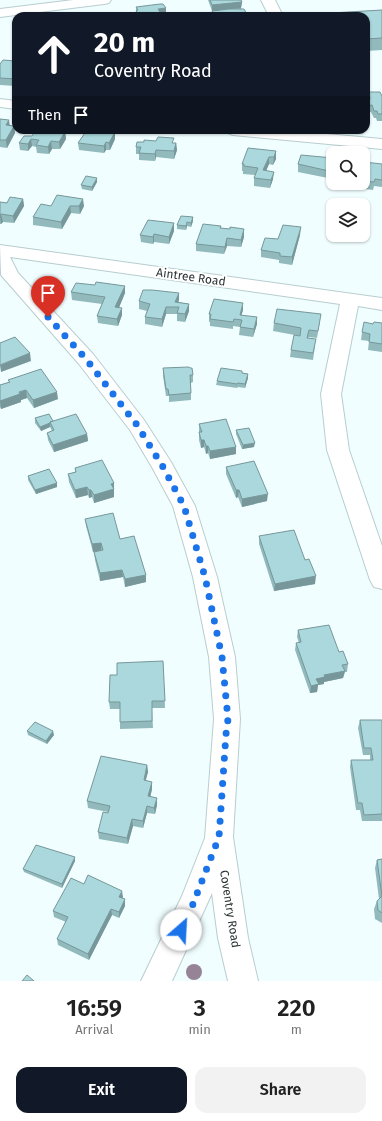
<!DOCTYPE html>
<html lang="en">
<head>
<meta charset="utf-8">
<style>
  body { margin:0; font-family:"Fira Sans",sans-serif; background:#f2f2f2; color:#222; height:100vh; display:flex; flex-direction:column; font-size:15px; white-space:nowrap }
  * { box-sizing:border-box; margin:0 }
  p { font-size:13px; color:#767676 }
  .icon { flex:none; width:22px; height:22px; fill:none; stroke:currentColor; stroke-width:2; stroke-linecap:round; stroke-linejoin:round }
  .map { position:relative; height:981px; overflow:hidden }
  .drawer { display:flex; flex-direction:column; background:#fff; flex:1 }
  .drawer>* { flex:none }
  .hud { position:absolute; left:12px; top:12px; width:358px; height:122px; border-radius:12px; box-shadow:0 1px 3px #0004; background:#111827; color:#fff; overflow:hidden }
  .controls { position:absolute; left:326px; top:146px; display:grid; gap:8px }
  .controls a { display:grid; place-items:center; width:44px; height:44px; border-radius:8px; background:#fff; box-shadow:0 1px 3px #0004; font-size:20px }
  .pin { position:absolute; display:grid; place-items:center; width:34px; height:34px; color:#fff; margin:-41px -17px; border-radius:50% 50% 50% 0; rotate:-45deg; box-shadow:0 0 4px #0007 }
  .pin .icon { rotate:45deg }
  .me { position:absolute; width:44px; margin:-22px; rotate:26deg; stroke-linejoin:round; filter:drop-shadow(0 0 3px #0008) }
  .turn { display:flex; align-items:center; gap:14px; height:84px; padding:0 16px; font-size:18px }
  .turn .icon { width:52px; height:52px; stroke-width:2.5 }
  .turn b { display:block; font-size:28px; line-height:34px }
  .then { display:flex; align-items:center; height:38px; padding:0 16px; background:#0003; gap:8px; font-size:15px }
  .eta { display:flex; justify-content:space-evenly; align-items:center; height:68px; text-align:center }
  .eta b { font-size:24px; font-weight:600; line-height:28px }
  .primary-button { display:flex; gap:8px; margin-top:auto; padding:8px 16px }
  .primary-button a { flex:1; height:46px; border-radius:12px; background:#111827; color:#fff; font-size:16px; font-weight:600; line-height:46px; text-align:center }
  .primary-button a+a { background:#f2f2f2; color:#222 }
  .map>svg:first-child { display:block }
  .lines { fill:none; stroke-linecap:round; stroke-linejoin:round }
  .minor-casing { stroke:#b8cdcf; stroke-width:2 }
  .major-casing { stroke:#b8cdcf; stroke-width:2 }
  .minor { fill:#fff; fill-rule:evenodd }
  .major { fill:#fff; fill-rule:evenodd }
  .tree { fill:#968496 }
  .wall { fill:#92babd }
  .shaded-wall { fill:#77979a }
  .building { fill:#aad8dc; stroke:#77979a }
  .route { stroke:#1a73e8; stroke-width:7; stroke-dasharray:0 12.6 }
  .labels { text-anchor:middle; stroke-width:4; stroke-linejoin:round; paint-order:stroke }
  .street-label { font-size:12px; fill:#2c3435; stroke:#fff }
</style>
</head>
<body>
<div class="map">
<svg width="382" height="981" viewBox="0 0 382 981">
  <rect width="100%" height="100%" fill="#f1feff"/>
  <g class="lines">
    <!-- minor casing -->
    <g class="minor-casing">
      <path id="minor" d="M 261,0 L 275,0 L 283,16 L 269,16 Z
        M 0,99 L 16,101 L 16,109 L 0,107 Z
        M 225,130 L 282,130 L 382,139 L 382,149 L 233,135 L 228,133 Z
        M 0,245 L 382,298 L 382,310 L 358,306 L 341,394 L 349,450 L 382,546 L 382,589 L 374,587 L 370,580 L 327,450 L 321,394 L 340,304 L 10,257 L 18,273 L 93,354 L 144,420 L 171,462 L 195,506 L 217,577 L 235,657 L 240,719 L 233,837 L 248,938 L 258,981 L 228,981 L 218,938 L 212,893 L 172,981 L 141,981 L 182,896 L 205,838 L 214,719 L 209,657 L 193,577 L 173,506 L 153,469 L 130,430 L 79,364 L 1,275 Z"/>
    </g>
    <!-- major casing -->
    <g class="major-casing">
      <path id="major" d="M 73,0 L 111,0 L 109,3 L 104,4 L 0,17 L 0,9 Z"/>
    </g>
    <!-- minor -->
    <use href="#minor" class="minor"/>
    <!-- major -->
    <use href="#major" class="major"/>
  </g>
  <!-- trees -->
  <circle class="tree" cx="194" cy="972" r="8"/>
  <!-- wall -->
  <path class="wall" d="M 208,0 L 241,0 L 242,2 L 241,8 L 248,16 L 212,16 L 212,11 Z
    M 136,7 L 166,8 L 166,14 L 160,15 L 160,16 L 136,16 Z
    M 382,10 L 382,50 L 366,51 L 366,16 L 313,16 L 314,14 Z
    M 16,61 L 16,86 L 0,85 L 0,64 Z
    M 369,92 L 382,96 L 382,121 L 377,121 L 376,118 L 374,118 L 371,112 L 366,113 L 366,99 L 368,99 Z
    M 0,119 L 10,125 L 14,126 L 15,133 L 7,148 L 0,147 Z
    M 60,130 L 60,131 L 65,132 L 66,139 L 60,149 L 52,149 L 49,154 L 37,153 L 36,147 L 32,146 L 28,151 L 20,150 L 19,143 L 32,136 Z
    M 115,132 L 115,139 L 110,150 L 106,150 L 104,153 L 79,150 L 78,143 Z
    M 174,143 L 176,143 L 177,150 L 174,159 L 156,157 L 155,161 L 139,160 L 139,154 L 136,154 L 136,147 Z
    M 276,151 L 276,159 L 273,165 L 269,164 L 266,171 L 273,179 L 270,188 L 254,186 L 254,178 L 255,175 L 243,174 L 243,171 L 242,171 L 242,164 Z
    M 333,158 L 333,174 L 332,177 L 328,176 L 328,178 L 298,172 L 298,164 Z
    M 382,164 L 382,187 L 374,186 L 373,190 L 357,188 L 357,183 L 363,183 L 363,167 Z
    M 97,182 L 92,191 L 82,189 L 81,185 Z
    M 23,199 L 24,206 L 14,223 L 3,222 L 1,224 L 0,224 L 0,202 L 7,203 Z
    M 51,206 L 84,206 L 80,214 L 71,213 L 62,229 L 33,225 L 33,217 Z
    M 193,221 L 191,227 L 187,226 L 186,230 L 177,229 L 177,225 Z
    M 174,223 L 174,231 L 169,244 L 154,242 L 153,244 L 141,242 L 140,235 Z
    M 221,226 L 221,228 L 244,237 L 241,247 L 227,246 L 224,254 L 196,251 L 196,244 Z
    M 300,235 L 292,265 L 279,263 L 279,260 L 261,257 L 261,250 L 278,239 Z
    M 95,285 L 125,286 L 125,293 L 119,307 L 122,315 L 118,326 L 98,323 L 97,316 L 102,304 L 72,300 L 71,292 Z
    M 179,300 L 178,302 L 189,304 L 189,311 L 185,322 L 177,321 L 177,314 L 166,314 L 162,327 L 145,324 L 145,317 L 147,311 L 139,309 L 139,301 Z
    M 243,310 L 241,316 L 257,317 L 257,324 L 253,337 L 239,335 L 240,327 L 233,326 L 233,329 L 210,326 L 210,322 L 209,322 L 209,314 Z
    M 320,321 L 317,338 L 308,337 L 315,346 L 313,360 L 290,357 L 291,350 L 300,336 L 273,331 L 274,323 Z
    M 382,323 L 382,352 L 368,350 L 369,341 L 361,340 L 362,332 L 373,324 Z
    M 163,368 L 193,375 L 193,382 L 191,383 L 191,400 L 169,402 L 169,396 L 166,396 L 163,376 Z
    M 242,373 L 248,374 L 248,378 L 245,388 L 238,387 L 237,388 L 216,385 L 217,381 Z
    M 8,380 L 58,399 L 34,408 L 27,398 L 21,400 L 21,402 L 1,409 L 0,407 L 0,385 L 9,382 Z
    M 35,418 L 53,421 L 87,434 L 88,441 L 54,452 L 48,440 L 47,433 L 52,431 L 50,427 L 41,431 L 35,423 Z
    M 199,424 L 236,447 L 236,454 L 210,459 L 208,453 L 206,454 L 204,447 L 201,448 L 199,440 Z
    M 236,430 L 254,447 L 242,449 L 236,434 Z
    M 226,467 L 267,501 L 242,507 L 238,497 L 236,498 L 226,474 Z
    M 75,468 L 114,483 L 114,497 L 94,503 L 92,497 L 89,498 L 88,495 L 76,498 L 69,482 L 68,474 L 75,472 Z
    M 28,476 L 57,483 L 57,487 L 36,494 L 28,480 Z
    M 85,519 L 120,539 L 146,582 L 125,587 L 123,577 L 100,581 L 95,560 L 94,552 L 102,551 L 93,552 L 86,526 Z
    M 259,536 L 315,584 L 274,591 L 259,544 Z
    M 298,630 L 339,652 L 348,664 L 347,672 L 345,672 L 343,678 L 324,682 L 324,684 L 318,685 L 317,692 L 310,693 L 295,650 L 296,643 L 299,643 L 297,637 Z
    M 163,661 L 165,708 L 152,708 L 153,728 L 120,729 L 120,709 L 110,709 L 109,702 L 117,675 Z
    M 360,720 L 382,720 L 382,821 L 362,821 L 360,810 L 356,810 L 350,767 L 351,760 L 370,760 L 370,755 L 363,755 L 358,728 Z
    M 27,731 L 54,735 L 47,744 L 28,735 Z
    M 147,765 L 148,772 L 145,781 L 152,782 L 152,789 L 150,797 L 157,805 L 155,814 L 147,813 L 143,828 L 133,826 L 128,844 L 99,839 L 98,832 L 108,812 L 88,808 L 87,801 Z
    M 382,859 L 382,923 L 375,919 L 374,909 L 377,901 L 379,899 L 375,868 L 377,860 Z
    M 75,861 L 62,888 L 24,872 L 23,869 Z
    M 84,884 L 123,897 L 122,898 L 125,906 L 119,918 L 112,915 L 89,960 L 58,945 L 57,939 L 66,922 L 54,917 L 53,911 Z"/>
  <!-- shaded-wall -->
  <path class="shaded-wall" d="M 242,2 L 241,8 L 212,11 L 212,5 Z
    M 166,8 L 166,14 L 160,15 L 160,16 L 157,16 L 157,13 L 158,9 Z
    M 9,120 L 10,127 L 6,125 Z
    M 14,126 L 15,133 L 7,148 L 6,140 Z
    M 65,132 L 66,139 L 60,149 L 59,142 Z
    M 115,132 L 115,139 L 110,150 L 109,143 Z
    M 31,139 L 32,146 L 28,151 L 28,144 Z
    M 51,141 L 52,149 L 49,154 L 48,147 Z
    M 106,142 L 106,150 L 104,153 L 104,146 Z
    M 176,143 L 177,150 L 174,159 L 174,151 Z
    M 156,150 L 156,157 L 155,161 L 155,154 Z
    M 276,151 L 276,159 L 273,165 L 274,157 Z
    M 269,157 L 269,164 L 263,178 L 263,170 Z
    M 274,172 L 273,179 L 270,188 L 271,180 Z
    M 97,178 L 97,182 L 92,191 L 92,187 Z
    M 23,199 L 24,206 L 14,223 L 13,216 Z
    M 83,199 L 84,206 L 80,214 L 79,206 Z
    M 70,206 L 71,213 L 62,229 L 61,222 Z
    M 1,214 L 3,222 L 1,224 L 0,216 Z
    M 193,217 L 193,221 L 191,227 L 191,223 Z
    M 187,222 L 187,226 L 186,230 L 186,226 Z
    M 174,223 L 174,231 L 169,244 L 169,237 Z
    M 301,227 L 300,235 L 292,265 L 292,257 Z
    M 244,229 L 244,237 L 241,247 L 241,240 Z
    M 154,234 L 154,242 L 153,244 L 153,237 Z
    M 227,238 L 227,246 L 224,254 L 225,247 Z
    M 125,286 L 125,293 L 116,315 L 115,307 Z
    M 179,293 L 179,300 L 177,307 L 175,302 Z
    M 243,303 L 243,310 L 240,320 L 240,315 Z
    M 189,304 L 189,311 L 185,322 L 185,314 Z
    M 166,307 L 166,314 L 162,327 L 162,319 Z
    M 122,308 L 122,315 L 118,326 L 117,319 Z
    M 257,317 L 257,324 L 253,337 L 254,329 Z
    M 30,353 L 31,361 L 1,372 L 0,365 Z
    M 248,374 L 248,378 L 245,388 L 245,384 Z
    M 26,390 L 27,398 L 21,400 L 21,402 L 1,409 L 0,401 Z
    M 57,392 L 58,399 L 34,408 L 33,400 Z
    M 50,423 L 50,427 L 41,431 L 40,427 Z
    M 87,434 L 88,441 L 54,452 L 53,445 Z
    M 201,440 L 204,440 L 204,447 L 201,448 Z
    M 255,443 L 254,447 L 242,449 L 243,445 Z
    M 206,446 L 208,446 L 208,453 L 206,454 Z
    M 236,447 L 236,454 L 210,459 L 210,451 Z
    M 57,483 L 57,487 L 36,494 L 35,490 Z
    M 114,483 L 114,497 L 94,503 L 94,495 L 111,484 Z
    M 87,487 L 88,495 L 76,498 L 75,490 Z
    M 89,490 L 91,490 L 92,497 L 89,498 Z
    M 236,490 L 239,490 L 238,497 L 236,498 Z
    M 268,494 L 267,501 L 242,507 L 242,499 Z
    M 101,543 L 101,550 L 93,552 L 92,544 Z
    M 122,570 L 123,577 L 100,581 L 100,573 Z
    M 146,575 L 146,582 L 125,587 L 125,579 Z
    M 316,576 L 315,584 L 274,591 L 275,584 Z
    M 345,671 L 343,678 L 324,682 L 324,684 L 318,685 L 317,692 L 310,693 L 311,686 L 316,679 L 324,675 Z
    M 53,731 L 54,735 L 47,744 L 46,741 Z
    M 147,765 L 148,772 L 144,787 L 144,780 Z
    M 152,782 L 152,789 L 149,803 L 148,796 Z
    M 157,798 L 157,805 L 155,814 L 154,808 Z
    M 147,806 L 147,813 L 143,828 L 143,821 Z
    M 132,819 L 133,826 L 128,844 L 127,838 Z
    M 75,857 L 75,861 L 62,888 L 62,884 Z
    M 122,891 L 123,897 L 119,903 L 119,897 Z
    M 125,899 L 125,906 L 119,918 L 119,912 Z
    M 111,909 L 112,915 L 89,960 L 88,954 Z"/>
  <!-- building -->
  <path class="building" d="M 210,0 L 241,0 L 242,2 L 212,5 Z
    M 160,4 L 163,4 L 166,8 L 158,9 L 160,12 L 157,13 L 159,16 L 151,16 L 149,14 L 138,14 L 136,11 L 138,10 L 136,7 Z
    M 229,9 L 244,9 L 248,16 L 214,16 L 212,11 Z
    M 382,10 L 382,38 L 366,39 L 366,16 L 314,16 L 314,14 Z
    M 111,14 L 113,16 L 95,16 L 95,15 Z
    M 3,60 L 16,61 L 16,79 L 0,78 L 0,64 Z
    M 369,92 L 380,92 L 382,96 L 382,114 L 378,114 L 377,111 L 374,111 L 372,105 L 367,106 L 366,99 L 370,99 Z
    M 0,119 L 9,120 L 6,125 L 14,126 L 6,140 L 0,140 Z
    M 36,130 L 57,130 L 57,131 L 65,132 L 59,142 L 51,141 L 48,147 L 36,145 L 39,140 L 31,139 L 28,144 L 19,143 L 24,136 L 32,136 Z
    M 87,130 L 98,130 L 115,132 L 109,143 L 106,142 L 104,146 L 78,143 Z
    M 158,137 L 174,138 L 172,143 L 176,143 L 174,151 L 156,150 L 155,154 L 139,153 L 141,147 L 136,147 L 137,142 L 144,142 L 144,140 L 156,141 Z
    M 248,148 L 276,151 L 274,157 L 269,157 L 263,170 L 274,172 L 271,180 L 254,178 L 258,168 L 244,166 L 244,164 L 242,164 Z
    M 301,155 L 333,158 L 333,169 L 329,169 L 329,171 L 298,164 Z
    M 364,162 L 382,164 L 382,180 L 375,179 L 374,182 L 363,181 L 363,167 Z
    M 86,176 L 97,178 L 92,187 L 81,185 Z
    M 57,195 L 83,199 L 79,206 L 70,206 L 61,222 L 33,217 L 41,204 L 51,206 Z
    M 10,197 L 23,199 L 13,216 L 1,214 L 0,216 L 0,202 L 7,203 Z
    M 181,216 L 193,217 L 191,223 L 187,222 L 186,226 L 177,225 Z
    M 148,220 L 174,223 L 169,237 L 154,234 L 153,237 L 140,235 Z
    M 203,224 L 221,226 L 220,228 L 230,229 L 230,227 L 244,229 L 241,240 L 227,238 L 225,247 L 196,244 Z
    M 283,225 L 301,227 L 292,257 L 280,256 L 280,253 L 261,250 L 265,238 L 278,239 Z
    M 96,282 L 125,286 L 115,307 L 122,308 L 117,319 L 97,316 L 105,297 L 71,292 L 76,283 L 95,285 Z
    M 143,290 L 152,290 L 179,293 L 175,302 L 189,304 L 185,314 L 177,313 L 179,307 L 166,307 L 162,319 L 145,317 L 150,304 L 139,301 Z
    M 214,299 L 243,303 L 240,315 L 257,317 L 254,329 L 240,327 L 242,320 L 234,319 L 233,322 L 210,319 L 211,314 L 209,314 Z
    M 277,309 L 321,314 L 318,331 L 309,330 L 307,338 L 316,339 L 313,353 L 291,350 L 294,335 L 300,336 L 301,328 L 274,323 Z
    M 364,322 L 373,324 L 374,322 L 382,323 L 382,344 L 369,342 L 370,334 L 362,332 Z
    M 15,337 L 30,353 L 0,365 L 0,343 Z
    M 189,367 L 190,368 L 192,368 L 193,375 L 190,375 L 191,393 L 169,395 L 168,389 L 166,389 L 163,368 Z
    M 221,368 L 242,371 L 242,373 L 248,374 L 245,384 L 238,383 L 237,384 L 217,381 Z
    M 41,369 L 57,392 L 33,400 L 26,390 L 19,392 L 20,394 L 0,401 L 0,385 L 10,382 L 8,380 Z
    M 49,414 L 53,421 L 50,422 L 50,423 L 40,427 L 35,418 Z
    M 76,414 L 87,434 L 53,445 L 47,433 L 54,430 L 50,422 Z
    M 226,419 L 236,447 L 210,451 L 208,446 L 206,446 L 204,440 L 201,440 L 199,432 L 202,432 L 199,424 Z
    M 249,428 L 255,443 L 243,445 L 236,430 Z
    M 102,460 L 114,483 L 111,484 L 114,489 L 94,495 L 91,490 L 89,490 L 87,487 L 75,490 L 68,474 L 76,472 L 75,468 Z
    M 254,461 L 268,494 L 242,499 L 239,490 L 236,490 L 226,467 Z
    M 49,469 L 57,483 L 35,490 L 28,476 Z
    M 113,513 L 120,539 L 134,536 L 146,575 L 125,579 L 122,570 L 100,573 L 94,552 L 103,550 L 101,543 L 92,544 L 85,519 Z
    M 294,530 L 305,560 L 309,559 L 316,576 L 275,584 L 259,536 Z
    M 329,625 L 339,652 L 343,651 L 348,664 L 342,665 L 345,671 L 324,675 L 325,677 L 316,679 L 319,684 L 311,686 L 296,643 L 301,642 L 298,630 Z
    M 163,661 L 165,701 L 152,701 L 152,721 L 120,722 L 120,702 L 109,702 L 110,675 L 117,675 L 117,663 Z
    M 360,720 L 382,720 L 382,814 L 364,815 L 362,803 L 358,803 L 351,760 L 373,760 L 371,748 L 364,748 Z
    M 35,722 L 53,731 L 46,741 L 27,731 Z
    M 101,756 L 147,765 L 144,780 L 152,782 L 148,796 L 157,798 L 154,808 L 147,806 L 143,821 L 132,819 L 127,838 L 98,832 L 103,812 L 108,813 L 110,806 L 87,801 Z
    M 36,845 L 75,857 L 62,884 L 23,869 Z
    M 382,859 L 382,913 L 378,910 L 377,901 L 382,896 L 377,860 Z
    M 88,875 L 122,891 L 119,897 L 125,899 L 119,912 L 111,909 L 88,954 L 57,939 L 68,917 L 53,911 L 71,878 L 84,884 Z
    M 27,975 L 34,981 L 22,981 Z"/>
  <g class="lines">
    <!-- route -->
    <path class="route" d="M 48,317 L 86,359 L 137,425 L 163,467 L 184,506 L 205,577 L 222,657 L 228,719 L 226,734 L 219,837 L 193,904 L 181,930"/>
  </g>
  <g class="labels">
    <!-- street labels -->
    <g class="street-label">
      <text transform="translate(191 277) rotate(8)" y="4">Aintree Road</text>
      <text transform="translate(230 909) rotate(81)" y="4">Coventry Road</text>
    </g>
  </g>
</svg>
<div class="controls">
<a><svg class="icon" aria-label="search" viewBox="0 0 24 24"><circle cx="10" cy="10" r="6"/><path d="M15 15l6 6"/></svg></a>
<a><svg class="icon" aria-label="layers" viewBox="0 0 24 24"><path d="M12 4l9 5-9 5-9-5zM3 14l9 5 9-5"/></svg></a>
</div>
<div class="pin" style="left:48px;top:317px;background:#d93025"><svg class="icon" aria-label="arrive" viewBox="0 0 24 24"><path d="M6 21V4h12l-3 4 3 4H6"/></svg></div>
<svg class="me" style="left:181px;top:930px" viewBox="-20 -20 40 40"><circle r="19" fill="#fff"/><path d="M0-13L10 11 0 6-10 11z" fill="#1a73e8"/></svg>
<div class="hud">
<div class="turn"><svg class="icon" aria-label="ahead" viewBox="0 0 24 24"><path d="M12 20V5M6 11l6-6 6 6"/></svg><div><b>20 m</b>Coventry Road</div></div>
<div class="then">Then<svg class="icon" aria-label="arrive" viewBox="0 0 24 24"><path d="M6 21V4h12l-3 4 3 4H6"/></svg></div>
</div>
</div>
<section class="drawer">
<div class="eta">
<div><b>16:59</b><p>Arrival</p></div>
<div><b>3</b><p>min</p></div>
<div><b>220</b><p>m</p></div>
</div>
<div class="primary-button"><a>Exit</a><a>Share</a></div>
</section>
</body>
</html>
